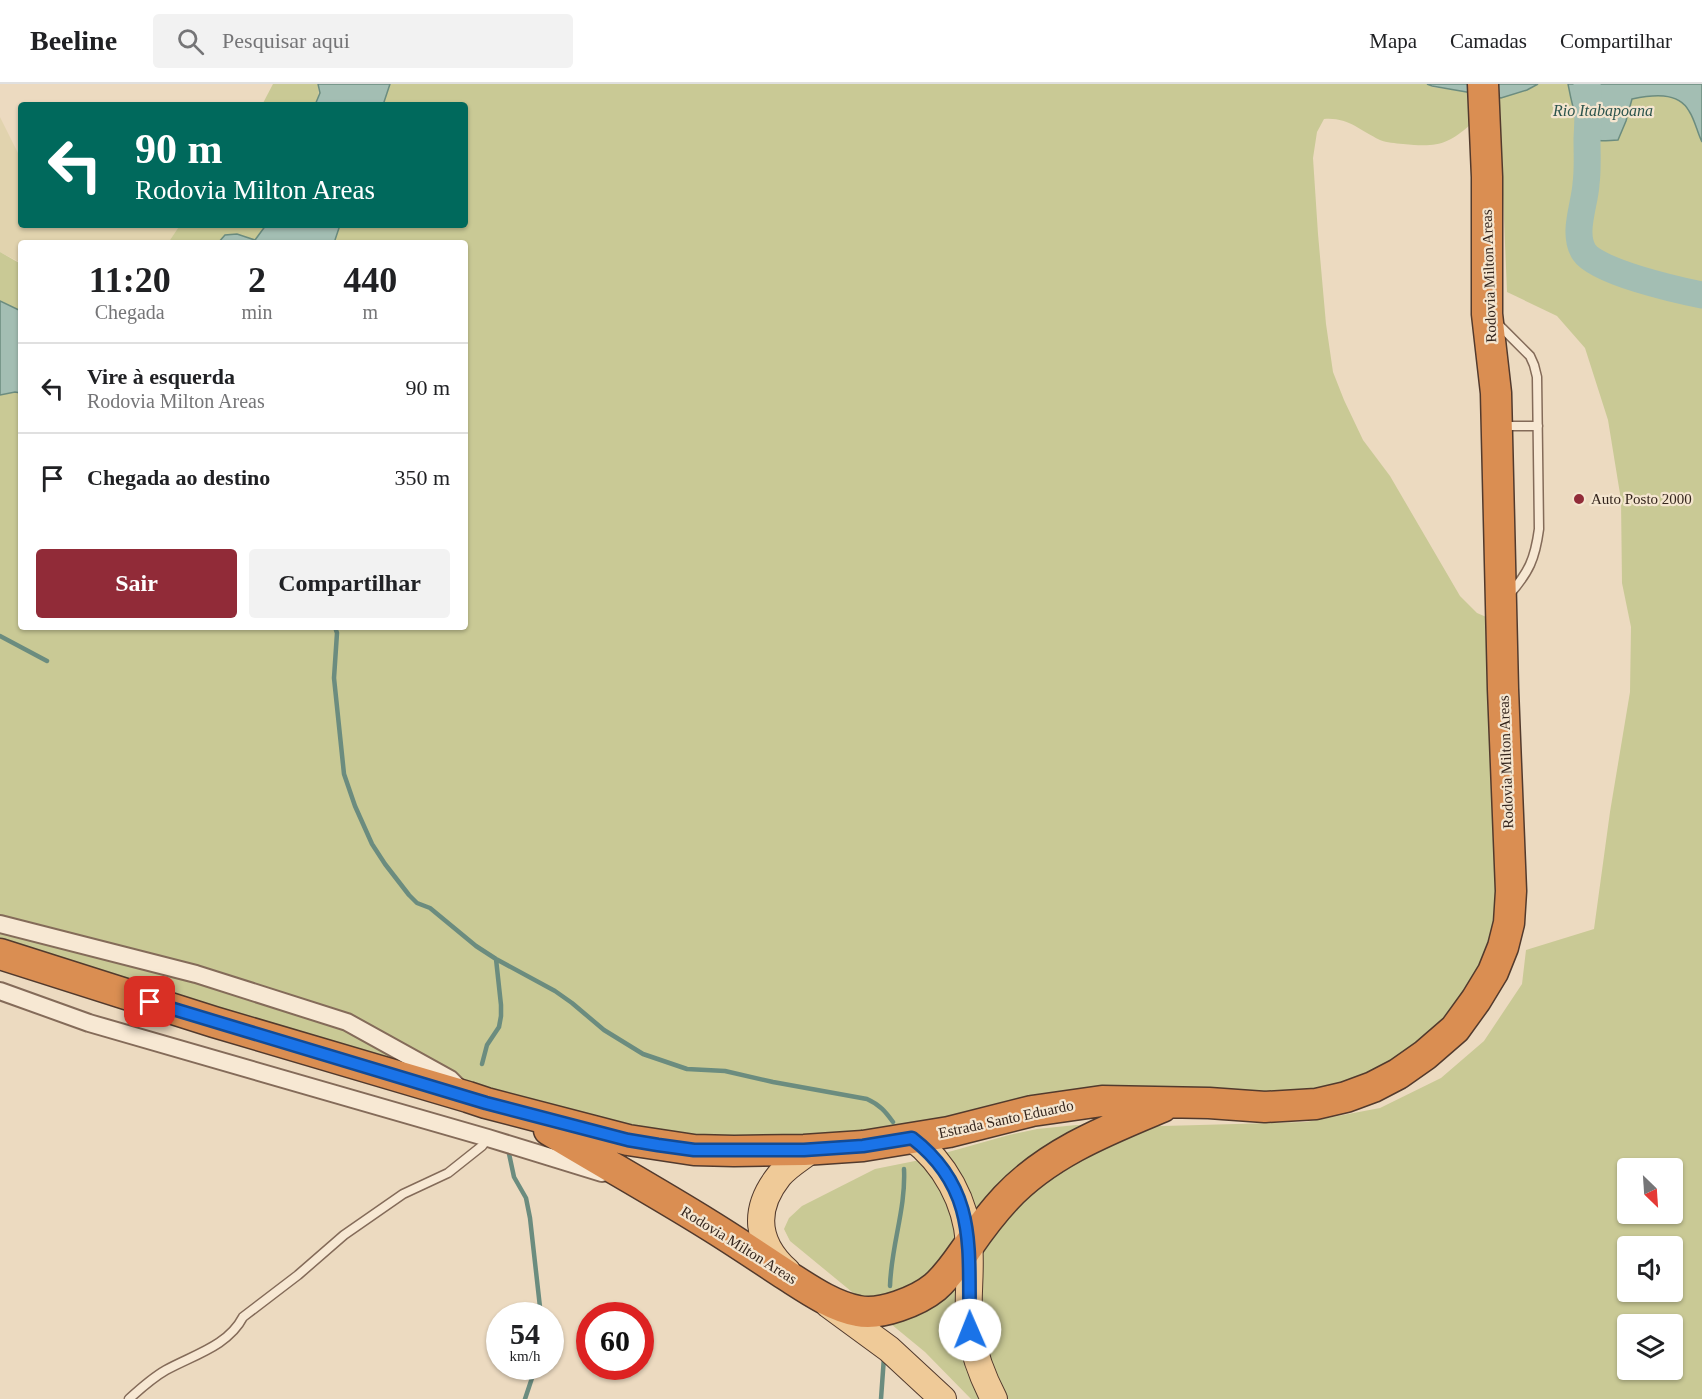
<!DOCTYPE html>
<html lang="pt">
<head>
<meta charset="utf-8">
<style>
  body { margin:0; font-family:Georgia,serif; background:#f2f2f2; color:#202124; height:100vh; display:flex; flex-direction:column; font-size:22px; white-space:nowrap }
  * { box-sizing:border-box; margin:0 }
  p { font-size:20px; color:#757577 }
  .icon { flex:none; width:33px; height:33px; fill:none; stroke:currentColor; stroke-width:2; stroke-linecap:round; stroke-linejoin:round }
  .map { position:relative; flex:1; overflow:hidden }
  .sheet { position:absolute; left:18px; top:156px; width:450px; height:390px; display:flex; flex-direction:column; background:#fff; border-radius:6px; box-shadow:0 2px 4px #0004 }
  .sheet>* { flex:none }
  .banner { position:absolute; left:18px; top:18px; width:450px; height:126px; border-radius:6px; box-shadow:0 2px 4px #0004; background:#00695c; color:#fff; overflow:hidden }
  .needle { width:39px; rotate:155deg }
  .buttons { position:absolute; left:1617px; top:1074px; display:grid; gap:12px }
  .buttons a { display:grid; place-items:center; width:66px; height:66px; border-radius:6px; background:#fff; box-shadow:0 2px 4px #0004; font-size:30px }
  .speed { position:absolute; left:486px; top:1218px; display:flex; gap:12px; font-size:30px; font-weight:700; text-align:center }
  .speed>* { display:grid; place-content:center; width:78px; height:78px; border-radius:50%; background:#fff; box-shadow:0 2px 4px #0004; line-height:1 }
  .speed small { font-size:15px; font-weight:400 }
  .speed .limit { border:9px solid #d22; background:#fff; color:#111 }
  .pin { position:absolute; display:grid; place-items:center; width:51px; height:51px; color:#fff; margin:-26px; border-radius:12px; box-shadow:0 3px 9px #0006 }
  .me { position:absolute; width:66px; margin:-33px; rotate:359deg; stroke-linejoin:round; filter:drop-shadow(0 0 4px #0008) }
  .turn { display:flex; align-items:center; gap:21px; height:126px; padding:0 18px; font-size:27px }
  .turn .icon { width:78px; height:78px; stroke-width:2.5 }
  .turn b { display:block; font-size:42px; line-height:51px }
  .eta { display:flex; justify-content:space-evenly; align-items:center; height:102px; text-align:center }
  .eta b { font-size:36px; font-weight:600; line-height:42px }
  .button { display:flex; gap:12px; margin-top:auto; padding:12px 18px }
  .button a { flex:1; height:69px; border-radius:6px; background:#912b38; color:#fff; font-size:24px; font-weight:600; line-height:69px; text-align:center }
  .button a+a { background:#f2f2f2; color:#202124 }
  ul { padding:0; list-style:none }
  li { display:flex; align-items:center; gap:18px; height:90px; padding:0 18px; border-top:2px solid #e0e0e0 }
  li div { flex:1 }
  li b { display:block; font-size:22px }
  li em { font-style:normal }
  header { display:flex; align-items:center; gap:36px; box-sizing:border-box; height:84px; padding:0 30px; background:#fff; border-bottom:2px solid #e0e0e0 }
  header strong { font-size:28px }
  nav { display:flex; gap:33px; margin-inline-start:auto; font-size:21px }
  .search { width:420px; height:54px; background:#f2f2f2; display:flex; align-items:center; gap:15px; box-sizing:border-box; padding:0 21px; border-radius:6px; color:#757577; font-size:22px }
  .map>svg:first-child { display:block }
  .farmland { fill:#e1d3ae }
  .green { fill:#c9c995; fill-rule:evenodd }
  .water { fill:#a3beb3; stroke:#6b8c7f; stroke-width:1.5 }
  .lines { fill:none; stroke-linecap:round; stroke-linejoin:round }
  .stream { stroke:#6b8c7f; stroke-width:4.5 }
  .river { stroke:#a3beb3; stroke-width:27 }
  .lane-casing { stroke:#846b59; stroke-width:11 }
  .street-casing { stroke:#846b59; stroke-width:20 }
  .primary-casing { stroke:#523a2d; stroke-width:28 }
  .highway-casing { stroke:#523a2d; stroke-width:33 }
  .lane { stroke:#f7e8d3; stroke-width:8 }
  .street { stroke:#f7e8d3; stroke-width:16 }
  .primary { stroke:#efca98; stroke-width:26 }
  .highway { stroke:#da8e52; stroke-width:30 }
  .route-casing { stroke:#114b97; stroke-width:15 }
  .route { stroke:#1a73e8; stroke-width:10 }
  .poi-dot { fill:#912b38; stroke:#f4e5cf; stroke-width:2 }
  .labels { text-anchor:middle; stroke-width:4.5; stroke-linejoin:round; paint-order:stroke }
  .street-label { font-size:15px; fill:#34251d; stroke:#f4e5cf }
  .poi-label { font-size:15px; fill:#34251d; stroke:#f4e5cf; text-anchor:start }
  .water-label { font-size:16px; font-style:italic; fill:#2c544d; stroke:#f4e5cf }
</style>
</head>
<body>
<header>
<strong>Beeline</strong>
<div class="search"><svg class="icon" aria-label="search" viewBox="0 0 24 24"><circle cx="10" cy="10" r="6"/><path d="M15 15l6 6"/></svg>Pesquisar aqui</div>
<nav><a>Mapa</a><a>Camadas</a><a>Compartilhar</a></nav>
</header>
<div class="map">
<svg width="1702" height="1315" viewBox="0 0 1702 1315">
  <rect width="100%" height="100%" fill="#ecdac0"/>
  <!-- farmland -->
  <path class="farmland" d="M 0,33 L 18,69 L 21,70 L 21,141 L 180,141 L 168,159 L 21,159 L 21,179 L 0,168 Z"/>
  <!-- green -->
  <path class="green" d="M 273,0 L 318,0 C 319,8 320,14 315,21 L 262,21 Z
    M 390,0 L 1427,0 L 1432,3 L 1469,8 L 1471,40 C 1447,62 1435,63 1403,60 C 1395,59 1387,59 1380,56 C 1359,46 1348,33 1324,35 L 1317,48 L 1313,74 L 1318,150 L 1326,240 L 1333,288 L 1344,316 L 1363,356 L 1390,392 L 1460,512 L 1477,529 L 1491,535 L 1500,820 L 1487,871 L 1453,929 L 1419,963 L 1369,992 L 1324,1006 L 925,1040 L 810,1060 L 706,1063 L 524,1022 L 0,857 L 0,311 L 16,308 L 21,309 L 21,543 L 465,543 L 465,159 L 334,159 L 340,141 L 465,141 L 465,21 L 383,21 Z
    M 1538,0 L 1568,0 L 1571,13 L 1582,49 L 1593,56 L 1618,55 L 1626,37 L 1632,15 L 1655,11 L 1680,15 L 1689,26 L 1702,58 L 1702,1315 L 971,1315 L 925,1268 L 790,1157 L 784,1145 L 789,1134 L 802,1122 L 875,1085 L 920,1076 L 1009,1051 L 1037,1045 L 1076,1041 L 1127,1043 L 1306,1038 L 1380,1024 L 1441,994 L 1484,957 L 1522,900 L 1526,866 L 1594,845 L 1610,728 L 1630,608 L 1631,543 L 1622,499 L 1621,416 L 1608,336 L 1585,264 L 1557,232 L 1507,208 L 1499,13 L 1527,6 ZM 1628,1084 L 1672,1084 L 1672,1130 L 1628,1130 ZM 1628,1162 L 1672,1162 L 1672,1208 L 1628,1208 ZM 1628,1240 L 1672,1240 L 1672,1286 L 1628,1286 Z
    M 180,141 L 266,141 L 255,156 L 237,150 L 225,151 L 218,159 L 168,159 Z
    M 0,168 L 21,180 L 21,227 L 0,217 Z"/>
  <!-- water -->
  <path class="water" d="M 318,0 L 390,0 L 383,21 L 315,21 L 320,9 Z
    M 1427,0 L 1538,0 L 1527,6 L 1501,14 L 1432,2 Z
    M 1568,0 L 1702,0 L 1702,58 C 1697,48 1695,36 1689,27 C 1678,7 1651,11 1632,15 L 1626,37 L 1618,56 C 1611,56 1601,58 1594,56 C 1577,52 1571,15 1568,0 Z
    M 266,141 L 340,141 L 334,159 L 218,159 L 225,151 L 237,150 L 255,156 Z
    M 0,217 L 21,227 L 21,309 L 15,308 L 0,311 Z"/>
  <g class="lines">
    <!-- stream -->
    <path class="stream" d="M 335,543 L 337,549 L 334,594 L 344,690 L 355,722 L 372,760 L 385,780 L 409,811 L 417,819 L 430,824 L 476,862 L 496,875 L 555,907 L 572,919 L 604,946 L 643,970 L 687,985 L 725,987 L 773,998 L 867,1015 C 880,1021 885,1027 893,1038
      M 0,552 L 47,577
      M 482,980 L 487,961 L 499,943 L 501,932 L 501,921 L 496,875
      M 508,1065 L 514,1093 L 526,1114 L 530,1134 L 541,1232
      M 890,1202 C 891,1162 906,1125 904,1085
      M 525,1315 L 536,1282
      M 881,1315 L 884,1273"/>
    <!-- river -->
    <path class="river" d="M 1587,0 C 1589,18 1588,37 1587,55 C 1587,70 1588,85 1586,100 C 1585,120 1572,149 1584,168 C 1597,188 1677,206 1702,211"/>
    <!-- lane casing -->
    <g class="lane-casing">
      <path id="lane" d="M 1496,238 L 1530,272 L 1534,281 L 1537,293 L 1539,445 C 1535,475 1529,488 1509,511
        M 1502,342 L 1538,342
        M 129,1315 C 141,1304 152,1294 166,1286 C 193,1271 228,1262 243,1233 L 298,1191 L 344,1151 L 403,1110 L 448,1089 L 482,1062 L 488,1054"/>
    </g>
    <!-- street casing -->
    <g class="street-casing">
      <path id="street" d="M 0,840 L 196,890 L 347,938 L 450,995 L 457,1002
        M 0,907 L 89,939 L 488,1054 L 602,1089"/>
    </g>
    <!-- primary casing -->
    <g class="primary-casing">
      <path id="primary" d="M 912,1054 C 945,1079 966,1118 969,1159 C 972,1188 966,1218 970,1246 C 974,1270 983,1294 994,1315
        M 787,1187 C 756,1159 752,1126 779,1092 C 787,1082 801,1074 811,1066
        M 829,1221 L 889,1265 L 943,1315"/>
    </g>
    <!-- highway casing -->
    <g class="highway-casing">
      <path id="highway" d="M 0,870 L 214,938 L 468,1013 L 486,1019 L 628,1056 L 694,1066 L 734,1067 L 804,1066 L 863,1062 L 949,1048 L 1032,1027 L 1102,1017 L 1209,1019 L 1265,1023 L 1316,1020 L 1346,1013 L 1373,1003 L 1398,990 L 1425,971 L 1455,945 L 1476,916 L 1493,888 L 1503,863 L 1509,839 L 1511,807 L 1503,605 L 1496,309 L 1487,230 L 1487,93 L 1483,0
        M 549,1046 C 602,1078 656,1108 709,1141 C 735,1157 760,1174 786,1191 C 808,1205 832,1222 858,1227 C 880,1232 918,1217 935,1203 C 949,1191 959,1175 969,1161 C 980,1145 993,1128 1006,1114 C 1048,1069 1107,1046 1162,1023"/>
    </g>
    <!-- lane -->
    <use href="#lane" class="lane"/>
    <!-- street -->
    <use href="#street" class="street"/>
    <!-- primary -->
    <use href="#primary" class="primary"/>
    <!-- highway -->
    <use href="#highway" class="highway"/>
  </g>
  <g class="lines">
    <!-- route casing -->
    <g class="route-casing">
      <path id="route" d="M 150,918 L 486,1019 L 628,1056 L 658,1061 L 694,1066 L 804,1066 L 863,1062 L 912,1054 C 981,1107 967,1170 970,1246"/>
    </g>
    <!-- route -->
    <use href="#route" class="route"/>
  </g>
  <!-- markers -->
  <circle class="poi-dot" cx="1579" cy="415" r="6"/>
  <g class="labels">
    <!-- street labels -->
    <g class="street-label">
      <text transform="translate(1489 192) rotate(-92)" y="5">Rodovia Milton Areas</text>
      <text transform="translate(1506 678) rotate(-92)" y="5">Rodovia Milton Areas</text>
      <text transform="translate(1006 1035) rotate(-12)" y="5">Estrada Santo Eduardo</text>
      <text transform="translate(739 1161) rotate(32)" y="5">Rodovia Milton Areas</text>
    </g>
    <!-- poi labels -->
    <g class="poi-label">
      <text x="1591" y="420">Auto Posto 2000</text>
    </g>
    <!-- water labels -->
    <g class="water-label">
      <text x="1603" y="32">Rio Itabapoana</text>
    </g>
  </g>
</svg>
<div class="buttons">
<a><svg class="needle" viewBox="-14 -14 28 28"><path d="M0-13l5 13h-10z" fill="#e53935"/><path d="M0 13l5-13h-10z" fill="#757577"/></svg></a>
<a><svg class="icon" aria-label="sound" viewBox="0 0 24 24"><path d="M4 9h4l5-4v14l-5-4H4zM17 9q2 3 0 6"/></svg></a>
<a><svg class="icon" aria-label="layers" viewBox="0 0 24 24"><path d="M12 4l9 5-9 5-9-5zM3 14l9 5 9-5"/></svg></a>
</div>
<div class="speed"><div>54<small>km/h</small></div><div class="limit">60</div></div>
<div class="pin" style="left:150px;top:918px;background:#d93025"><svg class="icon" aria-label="arrive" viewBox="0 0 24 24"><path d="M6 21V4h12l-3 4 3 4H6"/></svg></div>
<svg class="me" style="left:970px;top:1246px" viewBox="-20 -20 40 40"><circle r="19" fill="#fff"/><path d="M0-13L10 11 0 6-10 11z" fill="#1a73e8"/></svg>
<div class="banner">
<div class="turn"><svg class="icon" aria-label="left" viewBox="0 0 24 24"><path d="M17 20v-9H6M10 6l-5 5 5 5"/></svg><div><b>90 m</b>Rodovia Milton Areas</div></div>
</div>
<section class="sheet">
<div class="eta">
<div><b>11:20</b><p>Chegada</p></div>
<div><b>2</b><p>min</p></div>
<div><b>440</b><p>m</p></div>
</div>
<ul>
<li><svg class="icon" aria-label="left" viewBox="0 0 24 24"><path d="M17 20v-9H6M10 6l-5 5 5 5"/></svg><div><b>Vire à esquerda</b><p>Rodovia Milton Areas</p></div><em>90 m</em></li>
<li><svg class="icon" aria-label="arrive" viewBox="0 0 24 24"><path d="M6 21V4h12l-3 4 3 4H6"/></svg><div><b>Chegada ao destino</b></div><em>350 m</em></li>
</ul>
<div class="button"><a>Sair</a><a>Compartilhar</a></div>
</section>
</div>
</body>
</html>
